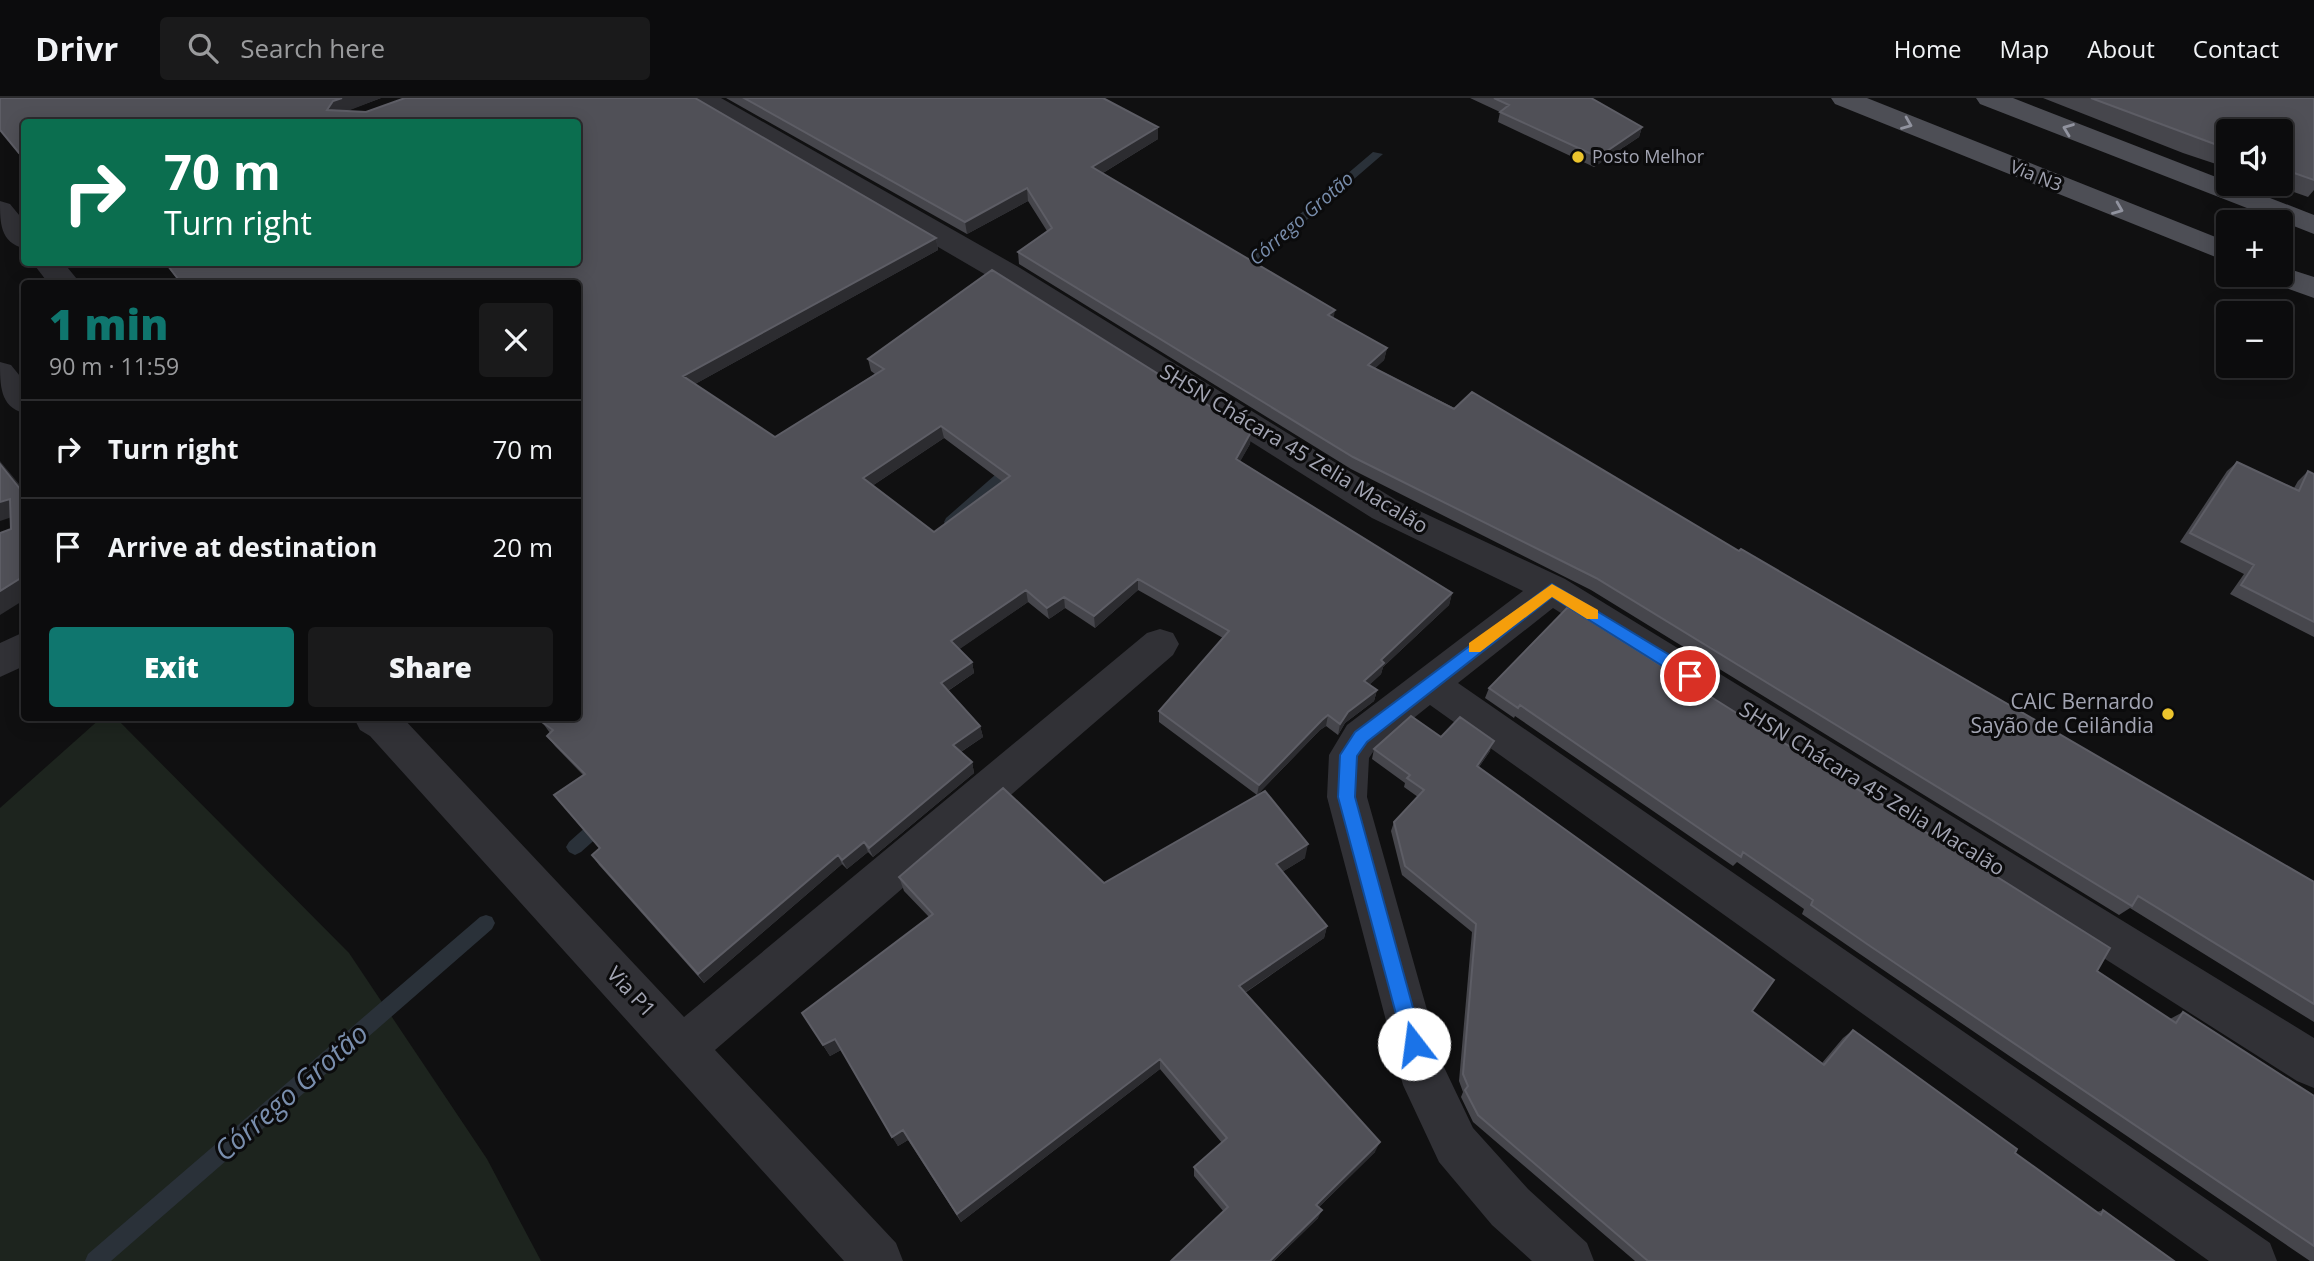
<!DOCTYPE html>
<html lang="en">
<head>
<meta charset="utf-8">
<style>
  body { margin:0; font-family:"Open Sans",sans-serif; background:#1a1a1b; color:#f1f3f6; height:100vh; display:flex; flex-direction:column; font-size:26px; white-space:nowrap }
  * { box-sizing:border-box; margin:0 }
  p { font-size:23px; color:#9a9b9d }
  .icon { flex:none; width:38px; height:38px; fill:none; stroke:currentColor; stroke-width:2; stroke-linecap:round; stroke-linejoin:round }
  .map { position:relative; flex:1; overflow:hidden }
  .details { position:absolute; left:21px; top:182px; width:560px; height:441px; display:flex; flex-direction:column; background:#0c0c0d; border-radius:7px; box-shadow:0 4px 18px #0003,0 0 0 2px #2c2c2e }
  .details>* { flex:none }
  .guide { position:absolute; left:21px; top:21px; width:560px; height:147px; border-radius:7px; box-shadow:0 4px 18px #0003,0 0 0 2px #2c2c2e; background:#0b6e4f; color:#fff; overflow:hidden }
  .buttons { position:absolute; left:2216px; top:21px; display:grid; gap:14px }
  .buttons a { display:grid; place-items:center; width:77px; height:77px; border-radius:7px; background:#0c0c0d; box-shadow:0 4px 18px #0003,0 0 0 2px #2c2c2e; font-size:35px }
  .pin { position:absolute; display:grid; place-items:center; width:60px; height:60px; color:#fff; margin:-30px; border:4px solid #fff; border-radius:50%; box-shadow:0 2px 7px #0007 }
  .me { position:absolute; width:77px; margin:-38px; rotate:345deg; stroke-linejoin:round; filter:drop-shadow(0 0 5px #0008) }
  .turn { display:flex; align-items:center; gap:24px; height:147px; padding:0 28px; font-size:32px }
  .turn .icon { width:91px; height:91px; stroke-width:2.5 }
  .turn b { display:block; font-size:49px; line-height:60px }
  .round { display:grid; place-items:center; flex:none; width:74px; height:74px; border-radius:7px; background:#1a1a1b }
  .headline { display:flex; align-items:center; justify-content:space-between; height:119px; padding:0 28px }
  h1 { font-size:42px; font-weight:800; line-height:52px; color:#0f766e }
  .button { display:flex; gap:14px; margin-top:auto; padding:14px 28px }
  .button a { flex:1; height:80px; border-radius:7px; background:#0f766e; color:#fff; font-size:28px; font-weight:800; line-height:80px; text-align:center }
  .button a+a { background:#1a1a1b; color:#f1f3f6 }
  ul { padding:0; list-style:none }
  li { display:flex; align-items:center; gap:21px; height:98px; padding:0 28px; border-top:2px solid #2c2c2e }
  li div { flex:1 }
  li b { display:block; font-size:26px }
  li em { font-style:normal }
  header { display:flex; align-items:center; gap:42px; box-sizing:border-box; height:98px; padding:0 35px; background:#0c0c0d; border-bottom:2px solid #2c2c2e }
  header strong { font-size:33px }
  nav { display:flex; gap:38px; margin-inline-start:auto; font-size:24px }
  .search { width:490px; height:63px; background:#1a1a1b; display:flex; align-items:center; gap:18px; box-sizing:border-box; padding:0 24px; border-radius:7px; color:#9a9b9d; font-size:26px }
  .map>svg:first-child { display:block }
  .green { fill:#1d241e }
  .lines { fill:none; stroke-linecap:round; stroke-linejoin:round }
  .stream { fill:#2a3139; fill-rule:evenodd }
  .minor { fill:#313136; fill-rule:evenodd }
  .major { fill:#4d4e55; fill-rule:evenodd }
  .wall { fill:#46464c; fill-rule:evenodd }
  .shaded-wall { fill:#2c2c30 }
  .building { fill:#505057; stroke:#5d5d65; stroke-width:2; fill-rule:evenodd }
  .oneway { stroke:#91939f }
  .route { fill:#1a73e8; stroke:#114b97; stroke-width:2 }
  .slow { fill:#f59e0b }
  .poi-dot { fill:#ecc42d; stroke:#0b0b0c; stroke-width:2.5 }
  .labels { text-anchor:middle; stroke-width:6; stroke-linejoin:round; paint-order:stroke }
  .far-poi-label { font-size:18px; fill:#a2a4b2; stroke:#0b0b0c; text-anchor:start }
  .far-street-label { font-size:18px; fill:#a2a4b2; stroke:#0b0b0c }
  .far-water-label { font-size:19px; font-style:italic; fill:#798ead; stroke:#0b0b0c }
  .street-label { font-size:21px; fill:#a2a4b2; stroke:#0b0b0c }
  .poi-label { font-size:21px; fill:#a2a4b2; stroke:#0b0b0c; text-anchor:end }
  .near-water-label { font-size:28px; font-style:italic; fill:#798ead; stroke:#0b0b0c }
</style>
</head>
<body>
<header>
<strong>Drivr</strong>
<div class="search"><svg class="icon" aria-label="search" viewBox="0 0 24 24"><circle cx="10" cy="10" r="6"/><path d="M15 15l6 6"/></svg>Search here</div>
<nav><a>Home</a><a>Map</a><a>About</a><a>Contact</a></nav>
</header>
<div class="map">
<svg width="2314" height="1163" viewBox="0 0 2314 1163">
  <rect width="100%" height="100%" fill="#101011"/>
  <!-- green -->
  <path class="green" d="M 101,620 L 116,620 L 349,855 L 487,1061 L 541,1163 L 0,1163 L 0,710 Z"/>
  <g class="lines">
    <!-- stream -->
    <path class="stream" d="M 1373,54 L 1383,56 L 1242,178 L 1234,178 L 1234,172 Z
      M 1016,362 L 1023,367 L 1021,371 L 956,428 L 946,428 L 944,424 L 946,420 L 1011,363 Z
      M 603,716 L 609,719 L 611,724 L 609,729 L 581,754 L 575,757 L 569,754 L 566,749 L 569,744 L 597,719 Z
      M 486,817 L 492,819 L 495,825 L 492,831 L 111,1163 L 85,1163 L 88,1156 L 480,819 Z"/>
    <!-- minor -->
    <path class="minor" d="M 689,0 L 721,0 L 1015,167 L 1396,402 L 1565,481 L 2314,940 L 2314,990 L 2297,983 L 1553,510 L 1458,585 L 2270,1145 L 2277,1163 L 2209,1163 L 1430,607 L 1375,651 L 1369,660 L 1367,699 L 1442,965 L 1473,1030 L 1528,1091 L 1587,1145 L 1594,1163 L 1532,1163 L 1492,1127 L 1439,1064 L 1403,987 L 1327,699 L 1329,657 L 1347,627 L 1523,493 L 1372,420 L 993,181 L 693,6 Z
      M 0,103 L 10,106 L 24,123 L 24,150 C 0,145 0,124 0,103 Z
      M 32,164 L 63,164 L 81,186 L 49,186 Z
      M 0,264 L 11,267 L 24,283 L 24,315 C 0,309 0,287 0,264 Z
      M 1160,531 L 1173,535 L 1179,546 L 1173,557 L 715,952 L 896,1145 L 903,1163 L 844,1163 L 370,638 L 360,632 L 354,620 L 403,620 L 684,919 L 1147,535 Z
      M 24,534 L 24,568 L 0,579 L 0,545 Z"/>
    <!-- major -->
    <path class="major" d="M 1831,0 L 1867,0 L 2228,144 L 2228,164 L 1835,6 Z
      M 1976,0 L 2013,0 L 2314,117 L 2314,136 L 1980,6 Z
      M 2280,168 L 2314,179 L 2314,200 L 2269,184 L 2265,177 L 2280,177 Z"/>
  </g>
  <!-- wall -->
  <path class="wall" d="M 0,0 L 381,0 L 346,13 L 366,14 L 405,0 L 695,0 L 936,140 L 938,152 L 695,286 L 775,339 L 875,276 L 871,273 L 868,261 L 992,172 L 1251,334 L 1250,346 L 1240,363 L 1452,495 L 1449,507 L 1383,569 L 1381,576 L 1369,587 L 1377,592 L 1374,603 L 1345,625 L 1338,637 L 1326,628 L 1320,632 L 1257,697 L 1159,624 L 1159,613 L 1223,540 L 1138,492 L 1095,530 L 1065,510 L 1049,521 L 1028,504 L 959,551 L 972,564 L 974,575 L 948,593 L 980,628 L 983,639 L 961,654 L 972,664 L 974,675 L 873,759 L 868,754 L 847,771 L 842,766 L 704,885 L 599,767 L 592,757 L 600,751 L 554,697 L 583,677 L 555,648 L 547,638 L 550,635 L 542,624 L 548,620 L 578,620 L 578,186 L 181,186 L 164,164 L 578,164 L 578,24 L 24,24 L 24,62 L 0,32 ZM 944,340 L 1003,384 L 934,434 L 872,388 Z
    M 726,0 L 1103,0 L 1158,41 L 1103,75 L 1334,220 L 1387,250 L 1384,262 L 1375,270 L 1739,453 L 2314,784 L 2314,924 L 2130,810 L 2119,817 L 1591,492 L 1351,371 L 1019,166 L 1018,154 L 1047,133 L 1028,103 L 967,136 Z
    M 1470,0 L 1591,0 L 1642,29 L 1639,39 L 1594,69 L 1498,24 L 1500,14 Z
    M 2043,0 L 2314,0 L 2314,92 L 2308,99 L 2271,86 L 2280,86 L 2280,33 L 2228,33 L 2228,70 L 2183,55 Z
    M 2237,364 L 2294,390 L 2298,383 L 2308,373 L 2314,376 L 2314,539 L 2230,496 L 2244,476 L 2180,444 L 2227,373 Z
    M 1489,590 L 2097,873 L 2170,921 L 2183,914 L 2314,998 L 2314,1163 L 2310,1163 L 1857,854 L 1802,816 L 1804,811 L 1737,764 L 1733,768 L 1515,618 L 1514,620 L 1485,600 Z
    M 1441,639 L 1490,653 L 1479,669 L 1752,913 L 1822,965 L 1843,940 L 1853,932 L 2015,1055 L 2097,1114 L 2103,1112 L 2174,1163 L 1635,1163 L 1473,1024 L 1461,999 L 1463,994 L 1459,983 L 1472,834 L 1402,777 L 1391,733 L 1394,724 L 1418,699 L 1404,689 L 1405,685 L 1372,661 L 1374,651 Z
    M 1305,760 L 1282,774 L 1327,828 L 1324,840 L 1245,895 L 1375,1054 L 1319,1109 L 1318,1120 L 1274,1163 L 1171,1163 L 1224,1114 L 1194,1078 L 1194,1069 L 1222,1045 L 1160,971 L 961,1124 L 908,1042 L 898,1048 L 841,952 L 830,958 L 802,915 L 929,819 L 904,793 L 899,779 L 1104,785 Z"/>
  <!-- shaded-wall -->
  <path class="shaded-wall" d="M 342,0 L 381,0 L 340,16 L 327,12 L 333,3 Z
    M 1158,29 L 1158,41 L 1093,81 L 1092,69 Z
    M 1642,29 L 1639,39 L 1594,69 L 1598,59 Z
    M 1027,90 L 1028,103 L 967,136 L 965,124 Z
    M 936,140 L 938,152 L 688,290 L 683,278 Z
    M 1335,212 L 1333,224 L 1328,217 Z
    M 1387,250 L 1384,262 L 1366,279 L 1368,267 Z
    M 941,328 L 944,340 L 866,392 L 863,380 Z
    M 1251,334 L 1250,346 L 1235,373 L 1236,361 Z
    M 0,363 L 24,392 L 24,396 L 0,366 Z
    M 10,401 L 24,415 L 0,423 L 0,404 Z
    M 24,478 L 24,502 L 0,517 L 0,493 Z
    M 1138,481 L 1138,492 L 1095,530 L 1094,518 Z
    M 1026,492 L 1028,504 L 954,555 L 951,543 Z
    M 1452,495 L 1449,507 L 1383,569 L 1381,576 L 1362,594 L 1364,583 L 1381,562 Z
    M 1064,499 L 1065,510 L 1049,521 L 1047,510 Z
    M 972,564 L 974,575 L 943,596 L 941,585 Z
    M 1377,592 L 1374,603 L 1345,625 L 1338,637 L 1340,626 L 1348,614 Z
    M 1328,617 L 1326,628 L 1320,632 L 1257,697 L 1259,687 L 1322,622 Z
    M 980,628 L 983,639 L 956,657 L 953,647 Z
    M 1494,643 L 1490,653 L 1473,677 L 1477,668 Z
    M 972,664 L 974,675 L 873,759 L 869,750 Z
    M 864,744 L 868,754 L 847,771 L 842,762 Z
    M 1308,746 L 1305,760 L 1274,779 L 1276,766 Z
    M 838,757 L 842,766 L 704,885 L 698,876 Z
    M 1327,828 L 1324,840 L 1237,900 L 1239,888 Z
    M 835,941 L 841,952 L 830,958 L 823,947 Z
    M 1160,961 L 1160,971 L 961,1124 L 957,1116 Z
    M 903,1032 L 908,1042 L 898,1048 L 892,1039 Z
    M 1380,1044 L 1375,1054 L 1313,1115 L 1316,1107 Z
    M 1322,1112 L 1318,1120 L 1274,1163 L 1270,1163 Z"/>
  <!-- building -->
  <path class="building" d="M 0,0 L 342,0 L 333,3 L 327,12 L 366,14 L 405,0 L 695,0 L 936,140 L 683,278 L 775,339 L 884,271 L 868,261 L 992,172 L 1251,334 L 1236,361 L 1452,495 L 1381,562 L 1384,565 L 1364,583 L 1377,592 L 1348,614 L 1340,626 L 1328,617 L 1322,622 L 1259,687 L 1159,613 L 1229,533 L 1138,481 L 1094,518 L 1064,499 L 1047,510 L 1026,492 L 951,543 L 972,564 L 941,585 L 980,628 L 953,647 L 972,664 L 869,750 L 864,744 L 842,762 L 838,757 L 698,876 L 592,757 L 600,750 L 554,697 L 585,676 L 547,638 L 553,632 L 542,624 L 548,620 L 578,620 L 578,186 L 182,186 L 165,164 L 578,164 L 578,24 L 24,24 L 24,59 L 19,55 L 0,32 ZM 941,328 L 1010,378 L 934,434 L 863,380 Z
    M 744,0 L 1103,0 L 1158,29 L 1092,69 L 1335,212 L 1328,217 L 1387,250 L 1368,267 L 1454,311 L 1472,294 L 1739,453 L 1741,451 L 1801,486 L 2314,784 L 2314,906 L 2138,798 L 2132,808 L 1596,480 L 1353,359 L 1018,154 L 1052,130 L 1027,90 L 965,124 Z
    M 1494,0 L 1591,0 L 1642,29 L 1598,59 L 1500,14 L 1509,7 Z
    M 2091,0 L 2314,0 L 2314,82 L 2280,70 L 2280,33 L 2228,33 L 2228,51 Z
    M 2237,364 L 2299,393 L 2308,373 L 2314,376 L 2314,524 L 2241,487 L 2254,467 L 2190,435 Z
    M 0,366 L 24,396 L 24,478 L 0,493 L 0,435 L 11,431 L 10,401 L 0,404 Z
    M 1568,509 L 2110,850 L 2097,873 L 2176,925 L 2183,914 L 2314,998 L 2314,1148 L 1867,846 L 1811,807 L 1813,802 L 1743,754 L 1741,759 L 1520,607 L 1518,610 L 1489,590 Z
    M 1411,618 L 1441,639 L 1460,619 L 1494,643 L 1477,668 L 1774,882 L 1752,913 L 1824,967 L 1853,932 L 2017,1051 L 2015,1055 L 2101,1117 L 2103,1112 L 2174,1163 L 1648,1163 L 1478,1017 L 1465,992 L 1468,988 L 1463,976 L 1476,826 L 1405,768 L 1394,724 L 1424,692 L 1407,680 L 1410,677 L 1374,651 Z
    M 1003,690 L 1104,785 L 1265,693 L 1308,746 L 1276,766 L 1327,828 L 1239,888 L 1380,1044 L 1316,1107 L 1322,1112 L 1270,1163 L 1171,1163 L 1228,1109 L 1194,1069 L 1227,1040 L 1160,961 L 957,1116 L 903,1032 L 892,1039 L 835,941 L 823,947 L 802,915 L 933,816 L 899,779 Z"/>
  <!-- one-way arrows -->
  <defs><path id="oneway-chevron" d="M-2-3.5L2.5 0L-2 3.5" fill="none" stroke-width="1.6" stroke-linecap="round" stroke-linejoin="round" transform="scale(1.75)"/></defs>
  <g class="oneway">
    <use href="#oneway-chevron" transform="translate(1907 26) rotate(22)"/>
    <use href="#oneway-chevron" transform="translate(2068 31) rotate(-159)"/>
    <use href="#oneway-chevron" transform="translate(2118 111) rotate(22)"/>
  </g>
  <!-- route -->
  <path class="route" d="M 1552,486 L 1696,573 L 1698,578 L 1690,584 L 1685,582 L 1552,499 L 1367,644 L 1357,658 L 1355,699 L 1423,946 L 1420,953 L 1414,955 L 1407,953 L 1404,946 L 1338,699 L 1340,657 L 1355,634 Z"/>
  <!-- slow -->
  <path class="slow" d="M 1552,486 L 1598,512 L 1598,521 L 1587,521 L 1552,499 L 1480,554 L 1469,554 L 1469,545 Z"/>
  <!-- markers -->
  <g class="poi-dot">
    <circle cx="1578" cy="59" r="7"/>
    <circle cx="2168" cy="616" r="7"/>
  </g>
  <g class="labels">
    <!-- far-poi labels -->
    <g class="far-poi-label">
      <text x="1592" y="65">Posto Melhor</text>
    </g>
    <!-- far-street labels -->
    <g class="far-street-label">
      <text transform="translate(2036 78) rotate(22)" y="6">Via N3</text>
    </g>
    <!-- far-water labels -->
    <g class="far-water-label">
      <text transform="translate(1301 120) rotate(-41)" y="7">Córrego Grotão</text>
    </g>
    <!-- street labels -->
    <g class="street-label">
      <text transform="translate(1294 351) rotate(31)" y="7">SHSN Chácara 45 Zelia Macalão</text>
      <text transform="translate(1872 691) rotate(32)" y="7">SHSN Chácara 45 Zelia Macalão</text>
      <text transform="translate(631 894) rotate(47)" y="7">Via P1</text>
    </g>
    <!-- poi labels -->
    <g class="poi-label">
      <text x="2154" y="611">CAIC Bernardo<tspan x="2154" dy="24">Sayão de Ceilândia</tspan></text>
    </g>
    <!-- near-water labels -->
    <g class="near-water-label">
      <text transform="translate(291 994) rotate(-41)" y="10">Córrego Grotão</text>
    </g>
  </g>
</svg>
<div class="buttons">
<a><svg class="icon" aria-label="sound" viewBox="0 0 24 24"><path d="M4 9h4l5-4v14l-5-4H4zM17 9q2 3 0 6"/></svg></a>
<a>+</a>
<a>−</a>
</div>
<div class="pin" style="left:1690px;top:578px;background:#d93025"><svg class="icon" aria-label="arrive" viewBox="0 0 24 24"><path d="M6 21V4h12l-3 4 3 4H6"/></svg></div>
<svg class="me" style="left:1414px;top:946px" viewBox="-20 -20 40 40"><circle r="19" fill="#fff"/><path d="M0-13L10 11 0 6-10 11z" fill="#1a73e8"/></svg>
<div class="guide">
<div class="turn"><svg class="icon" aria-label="right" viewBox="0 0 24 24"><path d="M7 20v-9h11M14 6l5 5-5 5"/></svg><div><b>70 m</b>Turn right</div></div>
</div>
<section class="details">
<div class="headline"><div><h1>1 min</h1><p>90 m · 11:59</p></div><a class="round"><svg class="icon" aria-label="close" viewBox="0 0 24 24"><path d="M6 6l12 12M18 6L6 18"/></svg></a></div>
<ul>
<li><svg class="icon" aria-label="right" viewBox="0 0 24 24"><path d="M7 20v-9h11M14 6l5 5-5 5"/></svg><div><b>Turn right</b></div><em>70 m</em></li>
<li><svg class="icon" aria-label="arrive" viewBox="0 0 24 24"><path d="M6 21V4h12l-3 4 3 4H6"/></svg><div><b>Arrive at destination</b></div><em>20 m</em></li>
</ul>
<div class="button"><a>Exit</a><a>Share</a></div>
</section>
</div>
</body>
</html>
